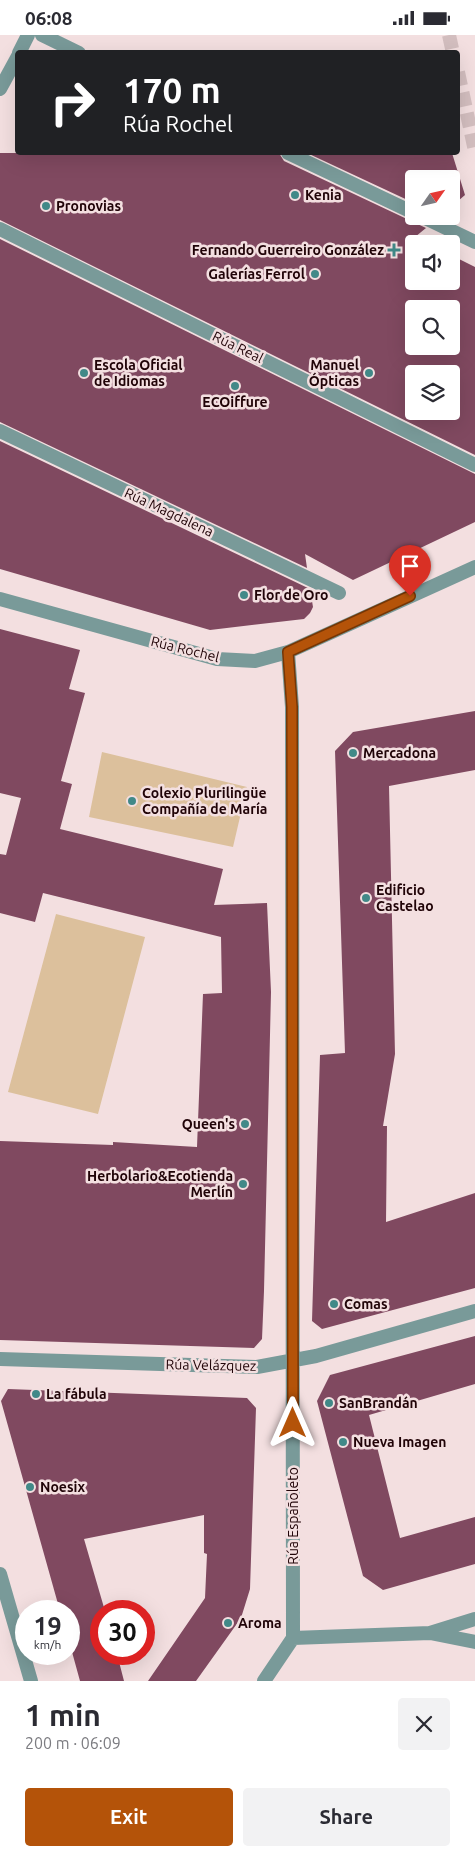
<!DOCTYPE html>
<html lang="en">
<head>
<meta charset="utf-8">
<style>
  body { margin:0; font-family:Ubuntu,sans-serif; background:#f2f2f3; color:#2b2b33; height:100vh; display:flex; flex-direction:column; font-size:19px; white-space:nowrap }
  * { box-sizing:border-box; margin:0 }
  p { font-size:16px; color:#7c7c81 }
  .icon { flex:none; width:28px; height:28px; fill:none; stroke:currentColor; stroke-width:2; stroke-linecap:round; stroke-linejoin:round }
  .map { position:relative; height:1646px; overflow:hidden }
  .sheet { display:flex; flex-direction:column; background:#fff; flex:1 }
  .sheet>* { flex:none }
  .hud { position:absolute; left:15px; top:15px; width:445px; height:105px; border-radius:5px; box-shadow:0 5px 20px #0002; background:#202124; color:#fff; overflow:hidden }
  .needle { width:32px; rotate:56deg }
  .controls { position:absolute; left:405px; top:135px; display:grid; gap:10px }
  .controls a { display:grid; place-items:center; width:55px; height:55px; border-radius:5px; background:#fff; box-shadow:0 5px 20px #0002; font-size:25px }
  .speed { position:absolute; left:15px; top:1565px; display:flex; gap:10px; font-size:25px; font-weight:700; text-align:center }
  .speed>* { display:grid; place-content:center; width:65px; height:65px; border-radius:50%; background:#fff; box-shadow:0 5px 20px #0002; line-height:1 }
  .speed small { font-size:12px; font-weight:400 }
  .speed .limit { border:8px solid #d22; background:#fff; color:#111 }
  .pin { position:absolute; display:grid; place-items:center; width:42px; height:42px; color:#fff; margin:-51px -21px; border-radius:50% 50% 50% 0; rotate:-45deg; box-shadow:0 0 5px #0007 }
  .pin .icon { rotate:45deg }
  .me { position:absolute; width:55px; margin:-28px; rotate:0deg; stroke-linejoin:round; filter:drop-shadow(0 0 4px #0008) }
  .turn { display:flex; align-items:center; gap:18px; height:105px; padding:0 25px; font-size:22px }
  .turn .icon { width:65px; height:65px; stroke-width:2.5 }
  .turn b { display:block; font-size:35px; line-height:42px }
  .round { display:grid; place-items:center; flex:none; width:52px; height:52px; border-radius:5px; background:#f2f2f3 }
  .headline { display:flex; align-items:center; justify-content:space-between; height:85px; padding:0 25px }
  h1 { font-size:30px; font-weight:700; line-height:38px }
  .button { display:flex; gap:10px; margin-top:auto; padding:10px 25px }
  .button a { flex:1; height:58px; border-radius:5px; background:#b45309; color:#fff; font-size:20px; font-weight:700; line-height:58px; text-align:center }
  .button a+a { background:#f2f2f3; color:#2b2b33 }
  .status { display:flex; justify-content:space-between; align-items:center; height:35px; padding:0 25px; background:#fff; direction:ltr }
  .status svg { height:14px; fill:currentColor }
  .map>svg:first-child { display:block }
  .green { fill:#dcc09c }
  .building { fill:#804960; fill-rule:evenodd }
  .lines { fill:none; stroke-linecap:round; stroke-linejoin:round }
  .secondary-tunnel { stroke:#d3bebf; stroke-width:14; stroke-dasharray:14 7; stroke-linecap:butt }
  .pedestrian { stroke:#799a99; stroke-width:14 }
  .minor { stroke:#799a99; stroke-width:14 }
  .route-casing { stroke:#753606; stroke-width:12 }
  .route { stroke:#b45309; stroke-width:9 }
  .poi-dot { fill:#418988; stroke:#f3dfe0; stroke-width:2 }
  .labels { text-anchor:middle; stroke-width:5; stroke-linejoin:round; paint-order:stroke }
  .poi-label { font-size:14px; font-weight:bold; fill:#200307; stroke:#f3dfe0; text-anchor:start }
  .street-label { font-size:14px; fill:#200307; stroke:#f3dfe0 }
</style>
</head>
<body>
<div class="status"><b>06:08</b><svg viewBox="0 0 49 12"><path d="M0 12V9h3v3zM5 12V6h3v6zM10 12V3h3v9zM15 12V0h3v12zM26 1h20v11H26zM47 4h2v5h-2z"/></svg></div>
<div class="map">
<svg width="475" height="1646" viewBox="0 0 475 1646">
  <rect width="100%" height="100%" fill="#f3dfe0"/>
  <!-- green -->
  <path class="green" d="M 102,717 L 247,752 L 233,812 L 89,782 Z
    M 56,879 L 145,902 L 98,1079 L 8,1057 Z"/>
  <!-- building -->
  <path class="building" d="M 0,118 L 279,118 L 284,126 L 426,193 L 415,202 L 428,209 L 414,209 L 414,246 L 451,246 L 451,220 L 475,232 L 475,420 L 0,185 ZM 414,274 L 451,274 L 451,311 L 414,311 ZM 414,339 L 451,339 L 451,376 L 414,376 Z
    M 307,118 L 452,118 L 465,160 L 451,172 L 451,144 L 414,144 L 414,168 Z
    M 0,204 L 475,439 L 475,487 L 353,545 L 305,519 L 307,533 L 0,387 Z
    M 0,406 L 310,554 L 313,572 L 310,578 L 304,584 L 210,595 L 0,534 Z
    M 0,594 L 80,615 L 69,654 L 85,658 L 61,746 L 72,749 L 60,794 L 223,834 L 214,870 L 267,868 L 271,957 L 264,1256 L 262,1304 L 254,1313 L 0,1305 L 0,1106 L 113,1110 L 113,1107 L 197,1112 L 203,959 L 222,958 L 221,902 L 43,858 L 35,887 L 0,878 L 0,819 L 6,820 L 21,763 L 0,758 Z
    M 475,676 L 475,735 L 389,751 L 395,1019 L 383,1091 L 387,1091 L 386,1187 L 475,1158 L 475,1253 L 322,1294 L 312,1286 L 320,1020 L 345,1018 L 335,716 L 353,697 Z
    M 475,1301 L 475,1349 L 369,1380 L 400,1503 L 475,1482 L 475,1529 L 383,1555 L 363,1541 L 317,1366 L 330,1340 Z
    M 8,1354 L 247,1363 L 256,1373 L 250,1554 L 241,1583 L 196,1646 L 148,1646 L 205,1563 L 207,1519 L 204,1518 L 204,1480 L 84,1504 L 105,1576 L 101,1576 L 101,1619 L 117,1619 L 124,1646 L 80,1646 L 69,1606 L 69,1576 L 60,1576 L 1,1366 Z"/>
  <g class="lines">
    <!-- secondary-tunnel -->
    <path class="secondary-tunnel" d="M 449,0 L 453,18
      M 458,37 L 475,116"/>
    <!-- pedestrian -->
    <path class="pedestrian" d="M 42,0 L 79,18
      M 288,118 L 414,178
      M 421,181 L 475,207
      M 0,194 L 475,430
      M 0,396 L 339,558"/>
    <!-- minor -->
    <path class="minor" d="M 19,18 L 28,0
      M 0,54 L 18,21
      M 0,564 L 217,624 L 255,626 L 288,617 L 475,532
      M 0,1324 L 257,1332 L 316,1321 L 475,1276
      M 0,1539 L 31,1646
      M 475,1584 L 430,1598 L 475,1607
      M 293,1603 L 430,1598
      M 264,1646 L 293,1603 L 292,672 L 288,617"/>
  </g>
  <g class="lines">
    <!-- route casing -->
    <g class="route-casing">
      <path id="route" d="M 293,1388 L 292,672 L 288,617 L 410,561"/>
    </g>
    <!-- route -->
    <use href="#route" class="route"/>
  </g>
  <!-- markers -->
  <g class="poi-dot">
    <circle cx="295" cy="160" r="5"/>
    <circle cx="46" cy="171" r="5"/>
    <path d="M391.5 207.5h5v5h5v5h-5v5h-5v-5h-5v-5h5z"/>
    <circle cx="315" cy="239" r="5"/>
    <circle cx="84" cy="338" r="5"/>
    <circle cx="369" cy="338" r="5"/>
    <circle cx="235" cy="351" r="5"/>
    <circle cx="244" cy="560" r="5"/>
    <circle cx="353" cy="718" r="5"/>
    <circle cx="132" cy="766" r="5"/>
    <circle cx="366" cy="863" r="5"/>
    <circle cx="245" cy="1089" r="5"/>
    <circle cx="243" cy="1149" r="5"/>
    <circle cx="334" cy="1269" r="5"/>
    <circle cx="36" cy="1359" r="5"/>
    <circle cx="329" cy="1368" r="5"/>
    <circle cx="343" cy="1407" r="5"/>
    <circle cx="30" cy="1452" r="5"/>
    <circle cx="228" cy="1588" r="5"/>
  </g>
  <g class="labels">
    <!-- poi labels -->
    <g class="poi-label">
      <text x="305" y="165">Kenia</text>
      <text x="56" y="176">Pronovias</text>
      <text x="384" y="220" text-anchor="end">Fernando Guerreiro González</text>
      <text x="305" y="244" text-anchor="end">Galerías Ferrol</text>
      <text x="94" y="335">Escola Oficial<tspan x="94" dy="16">de Idiomas</tspan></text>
      <text x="359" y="335" text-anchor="end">Manuel<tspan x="359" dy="16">Ópticas</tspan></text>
      <text x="235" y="372" text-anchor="middle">ECOiffure</text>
      <text x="254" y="565">Flor de Oro</text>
      <text x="363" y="723">Mercadona</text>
      <text x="142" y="763">Colexio Plurilingüe<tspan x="142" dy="16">Compañía de María</tspan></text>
      <text x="376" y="860">Edificio<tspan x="376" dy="16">Castelao</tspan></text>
      <text x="235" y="1094" text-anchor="end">Queen's</text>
      <text x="233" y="1146" text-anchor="end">Herbolario&amp;Ecotienda<tspan x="233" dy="16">Merlín</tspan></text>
      <text x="344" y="1274">Comas</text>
      <text x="46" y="1364">La fábula</text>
      <text x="339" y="1373">SanBrandán</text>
      <text x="353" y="1412">Nueva Imagen</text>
      <text x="40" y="1457">Noesix</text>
      <text x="238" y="1593">Aroma</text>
    </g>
    <!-- street labels -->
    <g class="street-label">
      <text transform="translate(238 312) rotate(26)" y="5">Rúa Real</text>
      <text transform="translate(169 477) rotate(25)" y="5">Rúa Magdalena</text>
      <text transform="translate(185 614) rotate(14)" y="5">Rúa Rochel</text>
      <text transform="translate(211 1330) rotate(1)" y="5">Rúa Velázquez</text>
      <text transform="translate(293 1481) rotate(-90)" y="5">Rúa Españoleto</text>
    </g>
  </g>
</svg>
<div class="controls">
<a><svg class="needle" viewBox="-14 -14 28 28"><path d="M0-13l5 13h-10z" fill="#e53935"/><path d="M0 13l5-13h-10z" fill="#7c7c81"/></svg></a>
<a><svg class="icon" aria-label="sound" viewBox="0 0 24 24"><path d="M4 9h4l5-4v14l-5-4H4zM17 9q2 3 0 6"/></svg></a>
<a><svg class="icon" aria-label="search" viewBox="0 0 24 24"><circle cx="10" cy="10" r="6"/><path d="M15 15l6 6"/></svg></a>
<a><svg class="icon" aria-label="layers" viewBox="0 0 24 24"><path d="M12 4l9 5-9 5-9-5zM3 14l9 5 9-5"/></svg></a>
</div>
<div class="speed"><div>19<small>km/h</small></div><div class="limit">30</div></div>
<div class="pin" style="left:410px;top:561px;background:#d93025"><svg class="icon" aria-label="arrive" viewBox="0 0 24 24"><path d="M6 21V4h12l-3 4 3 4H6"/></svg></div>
<svg class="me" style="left:293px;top:1388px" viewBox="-20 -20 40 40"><path d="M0-17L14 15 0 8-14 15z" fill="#b45309" stroke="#fff" stroke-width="4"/></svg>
<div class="hud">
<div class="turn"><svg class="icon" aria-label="right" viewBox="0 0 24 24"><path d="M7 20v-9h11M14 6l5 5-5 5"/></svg><div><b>170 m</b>Rúa Rochel</div></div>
</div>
</div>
<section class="sheet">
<div class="headline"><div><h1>1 min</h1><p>200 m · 06:09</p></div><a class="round"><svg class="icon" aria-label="close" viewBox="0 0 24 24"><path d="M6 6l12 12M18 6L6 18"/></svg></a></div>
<div class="button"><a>Exit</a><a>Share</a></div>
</section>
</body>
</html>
